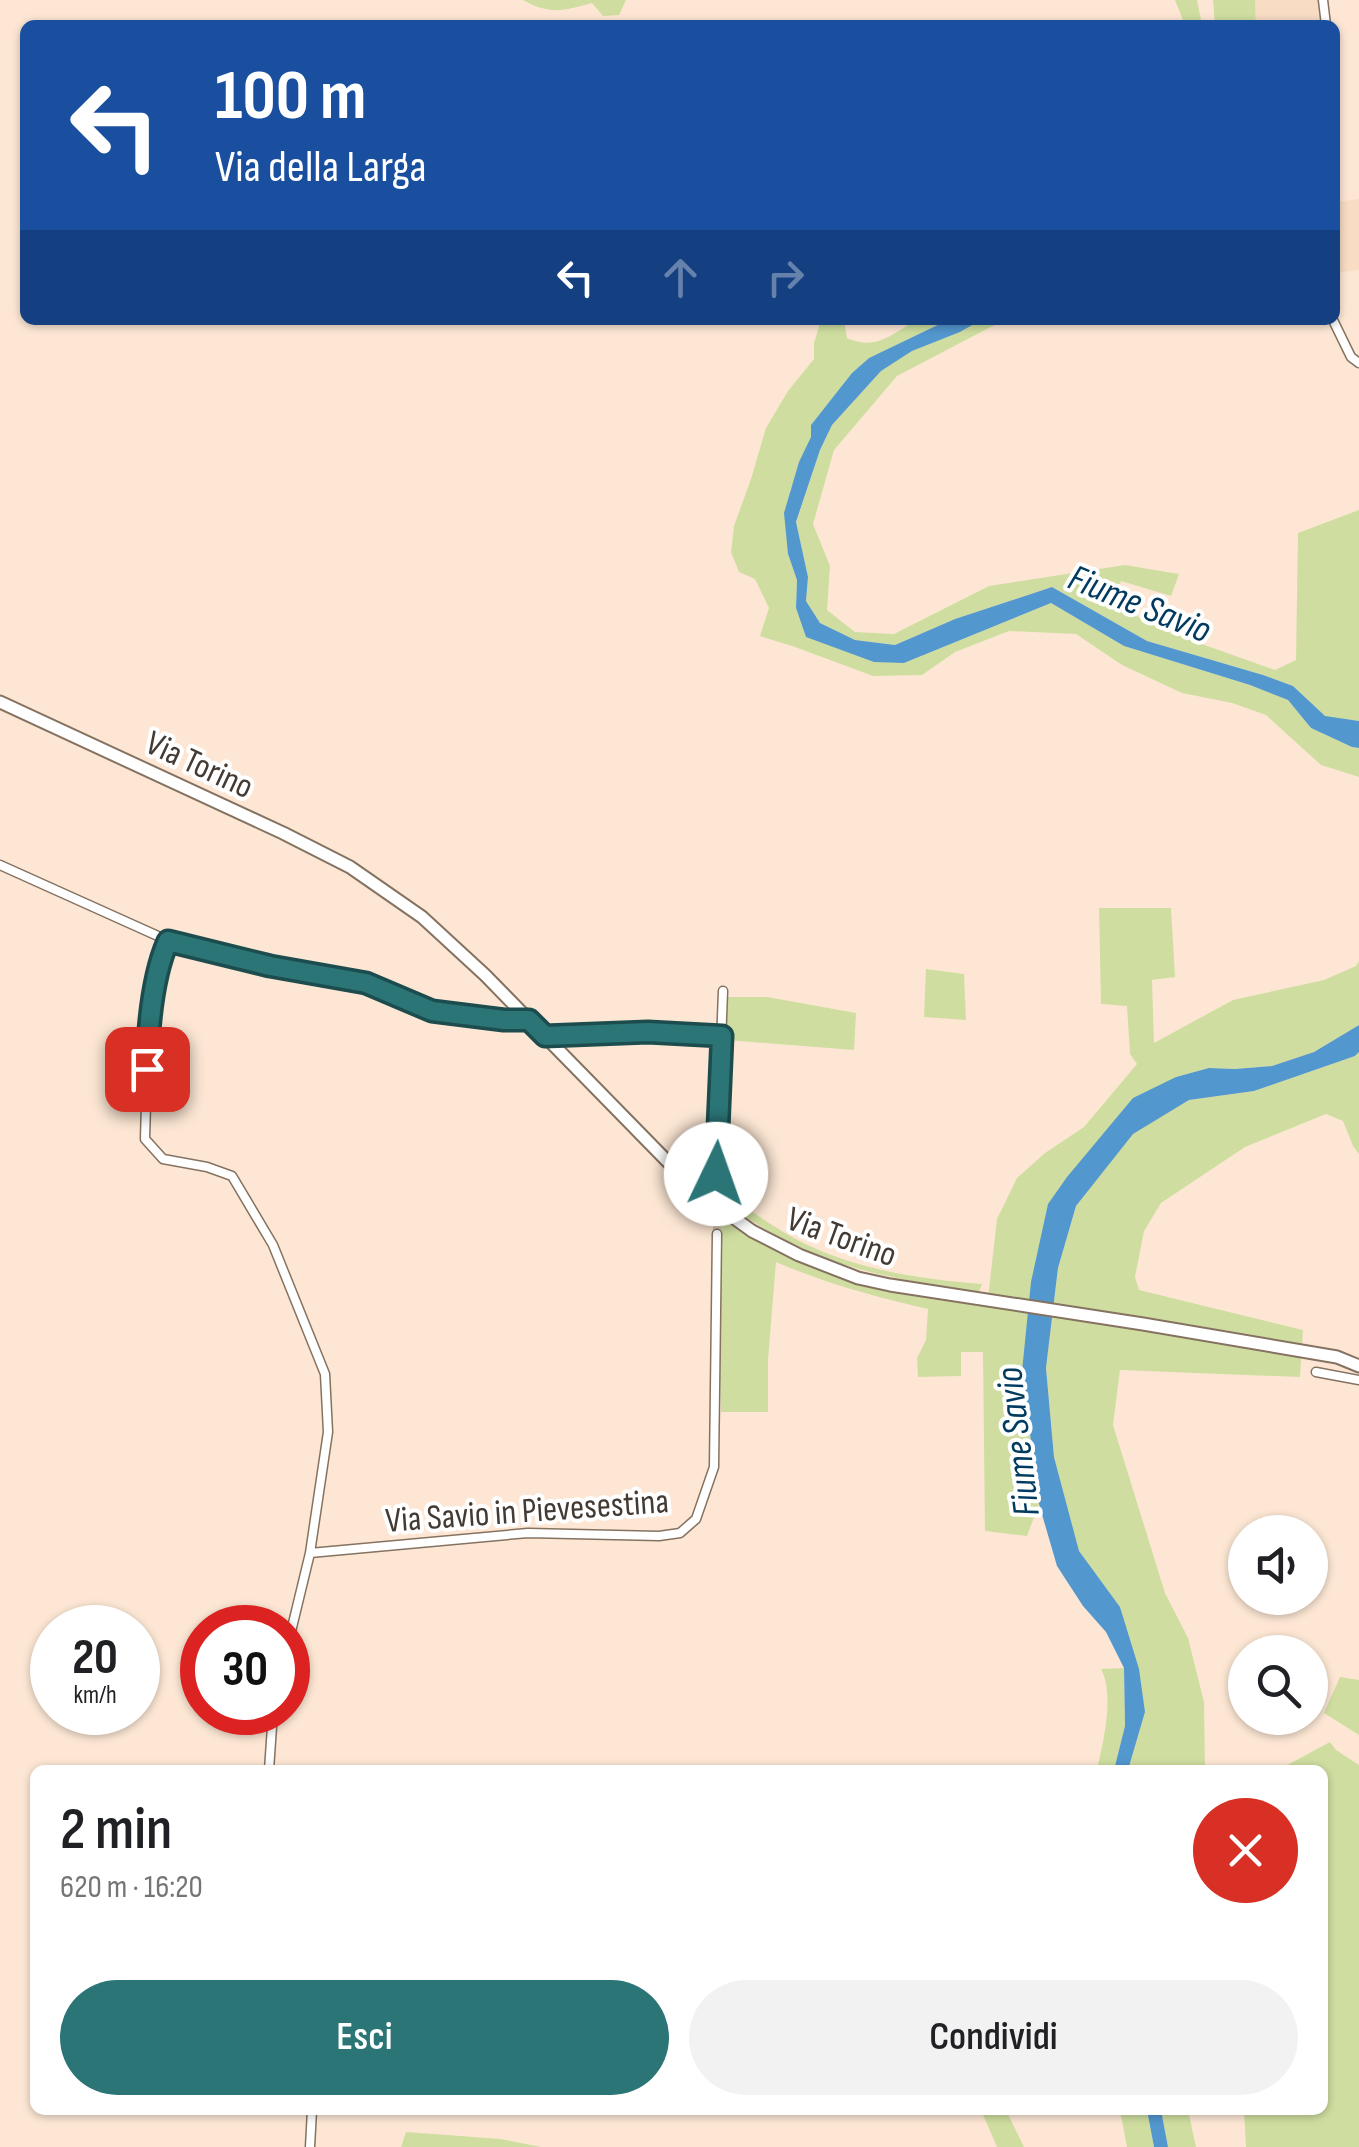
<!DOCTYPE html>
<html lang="it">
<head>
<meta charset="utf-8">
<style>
  body { margin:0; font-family:"Sofia Sans Condensed",sans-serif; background:#f2f2f2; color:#202124; height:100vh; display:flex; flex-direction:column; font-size:38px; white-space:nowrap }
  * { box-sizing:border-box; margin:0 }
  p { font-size:32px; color:#757577 }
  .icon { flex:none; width:55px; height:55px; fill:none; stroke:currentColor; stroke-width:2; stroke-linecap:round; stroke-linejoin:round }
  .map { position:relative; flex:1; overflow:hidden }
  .sheet { position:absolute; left:30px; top:1765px; width:1298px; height:350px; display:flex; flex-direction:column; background:#fff; border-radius:15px; box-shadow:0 2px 8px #0004 }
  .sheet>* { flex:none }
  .top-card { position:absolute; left:20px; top:20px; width:1320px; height:305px; border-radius:15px; box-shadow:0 2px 8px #0004; background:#1a4fa0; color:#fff; overflow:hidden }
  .tools { position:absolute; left:1228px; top:1515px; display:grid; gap:20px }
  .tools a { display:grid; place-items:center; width:100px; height:100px; border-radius:50%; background:#fff; box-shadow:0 2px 8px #0004; font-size:50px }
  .speed { position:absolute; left:30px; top:1605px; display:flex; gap:20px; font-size:50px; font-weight:700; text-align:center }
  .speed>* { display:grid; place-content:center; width:130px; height:130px; border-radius:50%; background:#fff; box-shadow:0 2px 8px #0004; line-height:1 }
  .speed small { font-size:25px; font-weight:400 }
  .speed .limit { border:15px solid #d22; background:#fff; color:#111 }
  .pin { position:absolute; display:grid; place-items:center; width:85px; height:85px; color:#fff; margin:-42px; border-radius:20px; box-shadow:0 5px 15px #0006 }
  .me { position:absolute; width:110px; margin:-55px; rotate:3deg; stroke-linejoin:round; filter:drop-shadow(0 0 8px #0008) }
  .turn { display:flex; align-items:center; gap:35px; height:210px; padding:0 30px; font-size:45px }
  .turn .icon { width:130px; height:130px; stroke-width:2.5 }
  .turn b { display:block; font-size:70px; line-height:85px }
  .lanes { display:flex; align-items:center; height:95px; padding:0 30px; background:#0003; justify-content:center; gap:50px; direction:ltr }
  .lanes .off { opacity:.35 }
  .round { display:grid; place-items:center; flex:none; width:105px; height:105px; border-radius:52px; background:#f2f2f2 }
  .headline { display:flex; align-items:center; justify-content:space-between; height:170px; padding:0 30px }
  h1 { font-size:60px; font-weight:600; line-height:75px }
  .cta { display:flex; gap:20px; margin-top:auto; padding:20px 30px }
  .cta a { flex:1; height:115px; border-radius:60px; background:#2b7577; color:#fff; font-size:40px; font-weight:600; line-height:115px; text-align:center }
  .cta a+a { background:#f2f2f2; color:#202124 }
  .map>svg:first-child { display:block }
  .built { fill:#f8dcc4 }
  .green { fill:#cfdea0 }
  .water { fill:#5297ce }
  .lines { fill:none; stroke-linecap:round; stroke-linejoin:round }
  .street-tunnel { stroke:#d8c4b4; stroke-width:8; stroke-dasharray:8 4; stroke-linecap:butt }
  .street-casing { stroke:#857261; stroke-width:11 }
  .secondary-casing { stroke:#857261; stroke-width:15 }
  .street { stroke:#fff; stroke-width:8 }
  .secondary { stroke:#fff; stroke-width:11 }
  .route-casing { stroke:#1c4c4d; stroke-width:25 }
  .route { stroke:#2b7577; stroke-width:18 }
  .labels { text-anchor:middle; stroke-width:8; stroke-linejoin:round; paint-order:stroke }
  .street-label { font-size:35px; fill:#433a33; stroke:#fff }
  .water-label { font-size:38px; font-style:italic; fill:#023b5f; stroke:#fff }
</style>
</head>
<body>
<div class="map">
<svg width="1359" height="2147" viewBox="0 0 1359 2147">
  <rect width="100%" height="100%" fill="#fde7d4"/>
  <!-- built -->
  <path class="built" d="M 1255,0 L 1322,0 L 1324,25 L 1256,25 Z
    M 1359,199 L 1359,270 L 1335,273 L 1335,202 Z"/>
  <!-- green -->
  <path class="green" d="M 523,0 L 626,0 L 619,15 L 603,16 L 592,3 C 564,11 549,15 523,0 Z
    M 1175,0 L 1197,0 L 1202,25 L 1185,25 Z
    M 1213,0 L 1255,0 L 1256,25 L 1215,25 Z
    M 821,320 L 844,320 L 847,338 C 873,349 885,339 907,326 L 905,320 L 948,320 L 869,358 L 852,373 L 811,425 L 811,437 L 790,491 L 788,554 L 797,580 L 796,608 L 806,637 L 904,663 L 1051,603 L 1124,646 L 1250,685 L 1288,700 L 1311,728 L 1352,747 L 1359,748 L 1359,777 L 1321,765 L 1266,715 L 1232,703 L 1182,693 L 1122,665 L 1076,634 L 1009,631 L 955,652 L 922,675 L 873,676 L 795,647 L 760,636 L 769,608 L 755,579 L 739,572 L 731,552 L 734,526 L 751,479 L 766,428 L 788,391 L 814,359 L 814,343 Z
    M 981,320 L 1004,320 L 897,376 L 834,450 L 813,524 L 830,566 L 827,610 L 855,632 L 894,634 L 989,586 L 1125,565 L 1179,574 L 1171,596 L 1121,581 L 1114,603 L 1160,629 L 1275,670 L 1296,660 L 1298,533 L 1359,510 L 1359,721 L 1325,717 L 1293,686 L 1263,675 L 1147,641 L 1052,587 L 955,619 L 895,645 L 855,640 L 820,623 L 806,601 L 808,577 L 796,523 L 820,450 L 832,425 L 881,371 L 912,351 L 960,332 Z
    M 1099,908 L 1171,908 L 1175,977 L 1152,980 L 1154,1043 L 1233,1000 L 1324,980 L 1356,966 L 1359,961 L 1359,1025 L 1314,1052 L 1272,1066 L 1235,1069 L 1209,1068 L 1176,1077 L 1068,1177 L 1022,1370 L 1039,1504 L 1027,1536 L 985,1531 L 983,1352 L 961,1352 L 961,1376 L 918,1377 L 917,1358 L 926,1340 L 928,1309 C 875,1297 825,1283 776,1262 L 768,1360 L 768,1412 L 721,1412 L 718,1312 L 721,1215 C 738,1226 756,1240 774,1250 C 841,1285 913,1296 987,1307 L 997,1219 L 1017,1178 L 1045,1153 L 1084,1127 L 1137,1064 L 1130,1054 L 1127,1006 L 1101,1004 Z
    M 926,969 L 964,974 L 966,1020 L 924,1017 Z
    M 725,997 L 767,997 L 856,1013 L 854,1050 L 726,1040 Z
    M 1359,1052 L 1359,1154 L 1353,1146 L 1343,1121 L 1326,1114 L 1245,1147 L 1161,1203 L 1144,1231 L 1135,1277 L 1139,1290 L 1303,1330 L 1300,1377 L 1120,1370 L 1113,1425 L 1165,1593 L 1188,1638 L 1204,1702 L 1205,1770 L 1128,1770 L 1145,1712 L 1120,1607 L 1079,1552 L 1054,1457 L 1046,1368 L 1058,1268 L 1076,1206 L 1132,1134 L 1189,1100 L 1254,1091 L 1355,1056 Z
    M 722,1191 C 745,1207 769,1224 794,1238 C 851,1269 918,1279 982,1284 L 979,1292 C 875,1277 809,1264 721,1200 Z
    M 1124,1668 L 1125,1726 L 1114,1770 L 1097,1770 C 1103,1742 1115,1696 1101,1669 Z
    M 1340,1677 L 1359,1680 L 1359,1735 L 1324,1713 Z
    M 1330,1742 L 1336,1750 L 1359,1765 L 1359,2147 L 1246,2147 L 1244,2110 L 1322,2110 L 1322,1770 L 1278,1770 Z
    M 981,2110 L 1006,2110 L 1024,2147 L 997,2147 Z
    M 1120,2110 L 1147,2110 L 1154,2147 L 1127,2147 Z
    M 1161,2110 L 1188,2110 L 1196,2147 L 1168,2147 Z
    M 406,2132 L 501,2139 L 541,2147 L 401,2147 Z"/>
  <!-- water -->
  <path class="water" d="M 948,320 L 981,320 L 960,332 L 912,351 L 881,371 L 832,425 L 820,450 L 796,522 L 808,577 L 806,601 L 820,623 L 855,640 L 895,645 L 955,619 L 1052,587 L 1147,641 L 1263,675 L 1293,686 L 1325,716 L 1359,721 L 1359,748 L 1352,747 L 1311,728 L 1288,700 L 1250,685 L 1124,646 L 1051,603 L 904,663 L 874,662 L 806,637 L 796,608 L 797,580 L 788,554 L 784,513 L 799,462 L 811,437 L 811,425 L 852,373 L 869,358 Z
    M 1359,1025 L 1359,1052 L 1355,1056 L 1254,1091 L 1189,1100 L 1133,1134 L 1076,1206 L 1058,1268 L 1046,1368 L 1054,1457 L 1079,1551 L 1120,1607 L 1139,1669 L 1145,1712 L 1128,1770 L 1114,1770 L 1125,1726 L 1124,1668 L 1106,1632 L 1083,1606 L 1057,1566 L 1039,1504 L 1022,1371 L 1031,1282 L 1048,1204 L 1067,1177 L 1133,1098 L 1176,1077 L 1209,1068 L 1235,1069 L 1272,1066 L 1314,1052 Z
    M 1147,2110 L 1161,2110 L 1168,2147 L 1154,2147 Z"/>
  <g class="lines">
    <!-- street-tunnel -->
    <path class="street-tunnel" d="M 716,1174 L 717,1234"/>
    <!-- street casing -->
    <g class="street-casing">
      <path id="street" d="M 1323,0 L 1326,25
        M 1333,320 L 1351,357 L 1359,363
        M 0,865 L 169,941 L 269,966 L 366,983 L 432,1011 L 504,1020 L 528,1020
        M 169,941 L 162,955 L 148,1034 L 145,1139 L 163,1159 L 207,1167 L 232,1176 L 273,1245 L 325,1374 L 328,1432 L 310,1553 L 288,1644
        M 545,1036 L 647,1033 L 722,1036
        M 716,1174 L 723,991
        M 1316,1372 L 1359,1380
        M 310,1553 L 528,1533 L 659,1536 L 680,1533 L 696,1519 L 714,1467 L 717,1234
        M 269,1770 L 273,1712
        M 310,2147 L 312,2110"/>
    </g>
    <!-- secondary casing -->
    <g class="secondary-casing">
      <path id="secondary" d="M 0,702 L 283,833 L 350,867 L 422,917 L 485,975 L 667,1161 L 712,1202 L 752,1231 L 799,1255 L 858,1278 L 890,1285 L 1143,1324 L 1337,1357 L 1359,1366"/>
    </g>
    <!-- street -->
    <use href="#street" class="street"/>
    <!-- secondary -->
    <use href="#secondary" class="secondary"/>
  </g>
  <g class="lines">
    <!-- route casing -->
    <g class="route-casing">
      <path id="route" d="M 147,1069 C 148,1029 152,977 168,941 L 270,966 L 366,983 L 432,1011 L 504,1020 L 529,1020 L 545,1036 L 648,1032 L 722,1036 L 716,1174"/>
    </g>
    <!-- route -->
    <use href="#route" class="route"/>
  </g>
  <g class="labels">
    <!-- street labels -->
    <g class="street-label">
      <text transform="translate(200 764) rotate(25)" y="12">Via Torino</text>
      <text transform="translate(842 1236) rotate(20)" y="12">Via Torino</text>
      <text transform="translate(527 1510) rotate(-4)" y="12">Via Savio in Pievesestina</text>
    </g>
    <!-- water labels -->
    <g class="water-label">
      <text transform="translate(1140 603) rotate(22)" y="13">Fiume Savio</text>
      <text transform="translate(1017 1442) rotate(-97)" y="13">Fiume Savio</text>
    </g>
  </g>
</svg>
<div class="tools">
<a><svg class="icon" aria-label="sound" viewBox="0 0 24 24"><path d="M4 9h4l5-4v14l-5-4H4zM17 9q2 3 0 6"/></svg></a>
<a><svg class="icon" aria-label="search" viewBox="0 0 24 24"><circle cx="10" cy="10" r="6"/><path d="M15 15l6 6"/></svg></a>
</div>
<div class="speed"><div>20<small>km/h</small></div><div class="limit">30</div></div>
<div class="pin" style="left:147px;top:1069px;background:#d93025"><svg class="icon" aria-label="arrive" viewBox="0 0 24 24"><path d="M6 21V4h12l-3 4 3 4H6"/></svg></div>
<svg class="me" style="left:716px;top:1174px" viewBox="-20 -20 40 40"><circle r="19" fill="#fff"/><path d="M0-13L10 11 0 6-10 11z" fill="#2b7577"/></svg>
<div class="top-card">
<div class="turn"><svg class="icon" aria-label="left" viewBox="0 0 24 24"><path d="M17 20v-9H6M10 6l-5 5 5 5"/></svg><div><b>100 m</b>Via della Larga</div></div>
<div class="lanes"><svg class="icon" aria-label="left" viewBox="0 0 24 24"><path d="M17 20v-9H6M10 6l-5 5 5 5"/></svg><svg class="icon off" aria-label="ahead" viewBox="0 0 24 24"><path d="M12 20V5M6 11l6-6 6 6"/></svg><svg class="icon off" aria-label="right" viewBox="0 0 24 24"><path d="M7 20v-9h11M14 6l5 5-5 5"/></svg></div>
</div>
<section class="sheet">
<div class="headline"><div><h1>2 min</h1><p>620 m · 16:20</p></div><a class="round" style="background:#d93025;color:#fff"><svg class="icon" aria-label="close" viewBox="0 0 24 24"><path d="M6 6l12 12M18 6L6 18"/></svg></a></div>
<div class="cta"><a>Esci</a><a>Condividi</a></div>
</section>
</div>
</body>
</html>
